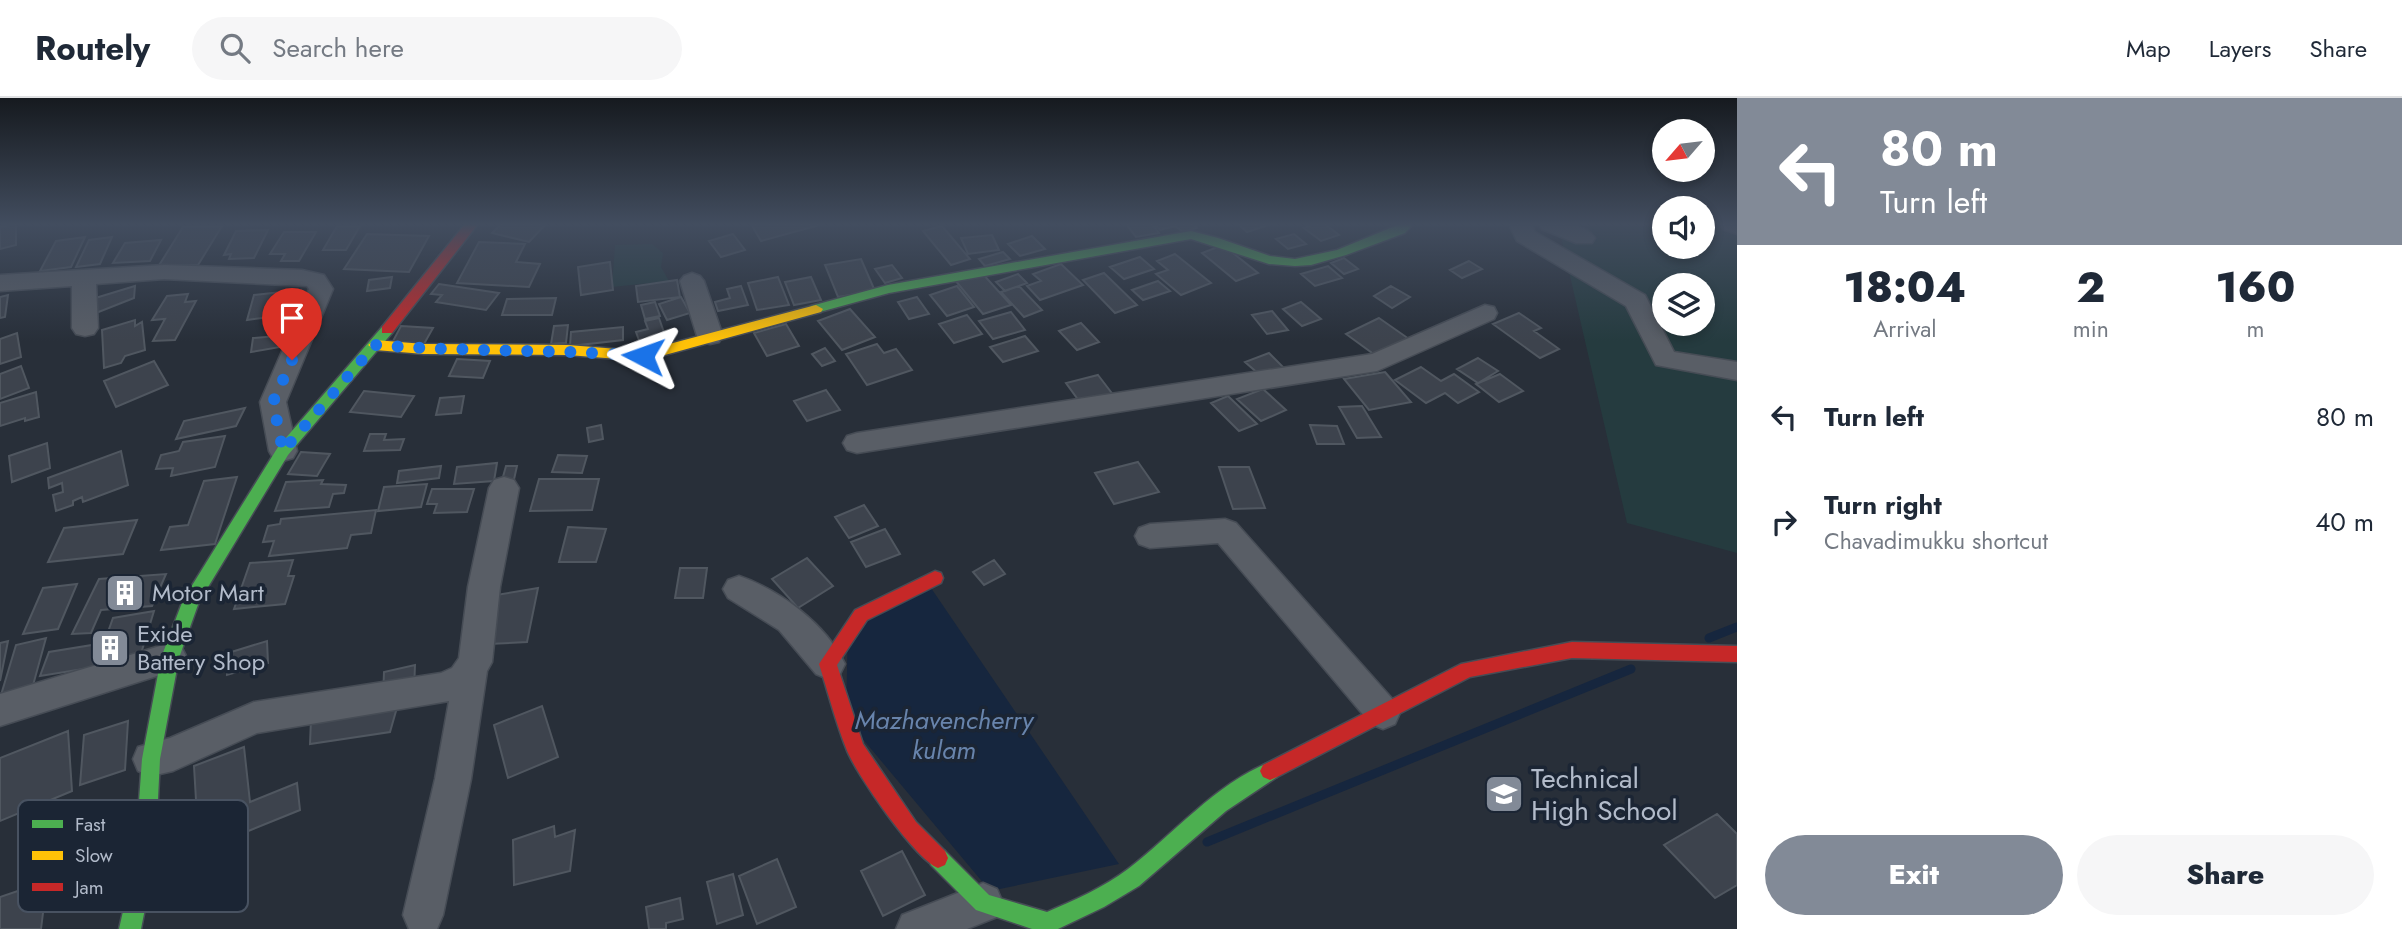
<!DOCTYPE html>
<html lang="en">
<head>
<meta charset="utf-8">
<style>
  body { margin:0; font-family:Jost,sans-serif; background:#f6f6f7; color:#1f2937; height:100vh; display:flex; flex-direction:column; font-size:26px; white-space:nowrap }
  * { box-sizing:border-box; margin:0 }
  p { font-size:23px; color:#747a83 }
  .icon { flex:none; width:38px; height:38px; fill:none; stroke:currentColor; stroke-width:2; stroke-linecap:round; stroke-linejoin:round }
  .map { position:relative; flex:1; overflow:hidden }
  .drawer { display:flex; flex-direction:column; background:#fff; width:665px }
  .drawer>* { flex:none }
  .hud { background:#828a97; color:#fff; overflow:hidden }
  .needle { width:46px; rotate:242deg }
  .fabs { position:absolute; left:1652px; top:21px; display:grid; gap:14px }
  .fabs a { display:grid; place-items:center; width:63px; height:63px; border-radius:50%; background:#fff; box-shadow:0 4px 10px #0003; font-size:35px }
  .pin { position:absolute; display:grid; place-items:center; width:60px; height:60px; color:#fff; margin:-72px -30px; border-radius:50% 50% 50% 0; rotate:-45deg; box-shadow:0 0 7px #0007 }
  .pin .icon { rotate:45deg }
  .me { position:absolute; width:77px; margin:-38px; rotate:274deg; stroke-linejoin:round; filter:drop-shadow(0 0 5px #0008) }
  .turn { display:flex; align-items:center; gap:24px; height:147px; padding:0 28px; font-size:32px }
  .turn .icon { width:91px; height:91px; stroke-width:2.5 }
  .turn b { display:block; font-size:49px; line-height:60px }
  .eta { display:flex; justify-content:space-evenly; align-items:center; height:119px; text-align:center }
  .eta b { font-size:42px; font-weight:800; line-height:49px }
  .button { display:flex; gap:14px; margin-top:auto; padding:14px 28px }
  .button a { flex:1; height:80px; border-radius:42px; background:#828a97; color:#fff; font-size:28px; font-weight:800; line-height:80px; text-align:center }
  .button a+a { background:#f6f6f7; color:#1f2937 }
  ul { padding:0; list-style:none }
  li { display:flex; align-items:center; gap:21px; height:105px; padding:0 28px }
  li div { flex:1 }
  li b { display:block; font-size:26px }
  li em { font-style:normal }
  header { display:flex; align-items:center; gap:42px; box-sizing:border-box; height:98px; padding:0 35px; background:#fff; border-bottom:2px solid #e0e1e3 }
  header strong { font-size:33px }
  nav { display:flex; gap:38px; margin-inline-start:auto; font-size:24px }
  .search { width:490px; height:63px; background:#f6f6f7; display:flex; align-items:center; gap:18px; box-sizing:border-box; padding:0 24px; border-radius:38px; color:#747a83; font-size:26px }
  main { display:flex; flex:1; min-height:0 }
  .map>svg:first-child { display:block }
  .green { fill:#253b3f; fill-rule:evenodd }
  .water { fill:#16263e }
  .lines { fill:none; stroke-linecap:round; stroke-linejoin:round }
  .stream { stroke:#16263e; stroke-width:9 }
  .building { fill:#3d434d; stroke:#505760; stroke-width:2 }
  .street-casing { stroke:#464c55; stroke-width:3 }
  .fast-casing { stroke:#464c55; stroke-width:3 }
  .slow-casing { stroke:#464c55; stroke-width:3 }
  .jam-casing { stroke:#464c55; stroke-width:3 }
  .street { fill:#595e66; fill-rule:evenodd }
  .fast { fill:#4caf50; fill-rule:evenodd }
  .slow { fill:#ffc107; fill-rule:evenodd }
  .jam { fill:#c62828; fill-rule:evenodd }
  .route { stroke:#1a73e8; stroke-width:12; stroke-dasharray:0 21.6 }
  .labels { text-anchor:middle; stroke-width:7; stroke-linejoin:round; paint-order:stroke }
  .poi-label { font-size:24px; fill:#b2bbca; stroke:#1b2534; text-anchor:start }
  .water-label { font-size:26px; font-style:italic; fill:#6884ac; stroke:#1b2534 }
  .near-poi-label { font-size:28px; fill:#b2bbca; stroke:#1b2534; text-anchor:start }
  .key { fill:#1b2534; stroke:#485261; stroke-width:2 }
  .key-label { font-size:19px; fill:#b2bbca }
</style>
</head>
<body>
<header>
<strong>Routely</strong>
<div class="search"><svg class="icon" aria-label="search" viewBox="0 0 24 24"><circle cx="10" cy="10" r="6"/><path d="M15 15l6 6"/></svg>Search here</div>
<nav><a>Map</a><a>Layers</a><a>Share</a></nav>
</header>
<main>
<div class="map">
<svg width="1737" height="831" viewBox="0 0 1737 831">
  <rect width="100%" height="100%" fill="#282f39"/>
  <!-- green -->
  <path class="green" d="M 1558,126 L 1664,126 L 1664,149 L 1703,149 L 1703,126 L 1737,126 L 1737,455 L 1627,425 ZM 1664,187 L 1703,187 L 1703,226 L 1664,226 Z
    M 652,146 L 663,155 L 661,169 L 669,183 L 612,189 L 615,147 Z"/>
  <!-- water -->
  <path class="water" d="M 929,487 L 1119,766 L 990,793 L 846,621 L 848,523 Z"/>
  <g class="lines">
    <!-- stream -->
    <path class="stream" d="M 1709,540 L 1737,529
      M 1207,744 L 1631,571"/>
  </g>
  <!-- building -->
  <path class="building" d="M 16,126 L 16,147 L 0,151 L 0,129 Z
    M 501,126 L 546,126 L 529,144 L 492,135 Z
    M 751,126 L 823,126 L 761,143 Z
    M 1126,126 L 1152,126 L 1159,135 L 1136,139 Z
    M 1154,126 L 1193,126 L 1197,130 L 1183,134 L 1175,128 L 1160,132 Z
    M 1238,126 L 1271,126 L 1247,134 Z
    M 1314,126 L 1325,126 L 1339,137 L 1321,143 L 1304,130 Z
    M 222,128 L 198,167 L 158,169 L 183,129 Z
    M 337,128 L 360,128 L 346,152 L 323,152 Z
    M 942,128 L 970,161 L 951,167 L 923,133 Z
    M 268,132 L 254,160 L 229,161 L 231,156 L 224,157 L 236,133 Z
    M 284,134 L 316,134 L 299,163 L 281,163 L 285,156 L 270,156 Z
    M 367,136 L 429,138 L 409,174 L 344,171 Z
    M 733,136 L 745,152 L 721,159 L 709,143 Z
    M 1294,136 L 1306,146 L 1288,151 L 1276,141 Z
    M 992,137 L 999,152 L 968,156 L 961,140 Z
    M 1032,138 L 1045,151 L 1020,158 L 1008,146 Z
    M 85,139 L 71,169 L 40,173 L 56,143 Z
    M 112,139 L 100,166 L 76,169 L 89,142 Z
    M 161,142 L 150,163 L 113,165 L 125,145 Z
    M 479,144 L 525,146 L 516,164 L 540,166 L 529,189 L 457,185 Z
    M 1223,147 L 1258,175 L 1236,183 L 1202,155 Z
    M 1003,154 L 1010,161 L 985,168 L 979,161 Z
    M 1175,156 L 1211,185 L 1181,197 L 1156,176 L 1168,172 L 1157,163 Z
    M 1140,159 L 1154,171 L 1124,181 L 1110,169 Z
    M 1344,160 L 1358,171 L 1344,176 L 1331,165 Z
    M 861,161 L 875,193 L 838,199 L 825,167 Z
    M 1469,163 L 1482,171 L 1462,180 L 1450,172 Z
    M 610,164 L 613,192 L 581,197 L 578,169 Z
    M 1061,166 L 1083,187 L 1040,202 L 1027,188 L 1041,183 L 1033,176 Z
    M 892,167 L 902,180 L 885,185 L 875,171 Z
    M 1328,168 L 1342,180 L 1315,188 L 1301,176 Z
    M 981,174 L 1011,207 L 983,216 L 955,182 Z
    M 1104,175 L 1137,207 L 1115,215 L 1083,182 Z
    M 1018,176 L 1027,185 L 1005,193 L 996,184 Z
    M 392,179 L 390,190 L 367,193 L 369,182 Z
    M 778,179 L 789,207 L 757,212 L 748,185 Z
    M 811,179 L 821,202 L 794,207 L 785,184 Z
    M 677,182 L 680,199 L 638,204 L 636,188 Z
    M 1158,183 L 1170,193 L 1143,202 L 1132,192 Z
    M 439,186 L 499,195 L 486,212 L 436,204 L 442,197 L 431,196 Z
    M 135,188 L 134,200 L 91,217 L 92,201 Z
    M 741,188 L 748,207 L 718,213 L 715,204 L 730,200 L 727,191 Z
    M 957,188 L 974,209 L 947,218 L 930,197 Z
    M 1019,188 L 1042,212 L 1024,219 L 1001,194 Z
    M 1391,188 L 1410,199 L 1392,210 L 1374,198 Z
    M 301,192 L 294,216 L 247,222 L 254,197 Z
    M 188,196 L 185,204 L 196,203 L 175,242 L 153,243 L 165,221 L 152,222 L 167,198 Z
    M 8,197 L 5,219 L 0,220 L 0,199 Z
    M 681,199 L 690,215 L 667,222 L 659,206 Z
    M 917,199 L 929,216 L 909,221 L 898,204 Z
    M 556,200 L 552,217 L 502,217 L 507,201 Z
    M 655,204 L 660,218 L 645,221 L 641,207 Z
    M 1301,204 L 1321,221 L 1302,228 L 1283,211 Z
    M 850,211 L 875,239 L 842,252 L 818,223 Z
    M 1272,213 L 1288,232 L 1267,236 L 1252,217 Z
    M 1011,214 L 1025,232 L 993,241 L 979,223 Z
    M 1519,215 L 1541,230 L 1534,233 L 1559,251 L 1540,260 L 1493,226 Z
    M 967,217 L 982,236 L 954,245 L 939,226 Z
    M 659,220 L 667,243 L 641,248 L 636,234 L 648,231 L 645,223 Z
    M 1379,220 L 1409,241 L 1375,257 L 1346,236 Z
    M 135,222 L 135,228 L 142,224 L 145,252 L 125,258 L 121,265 L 104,270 L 102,232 Z
    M 1081,225 L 1099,244 L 1077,252 L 1059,233 Z
    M 786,226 L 799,248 L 767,258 L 754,235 Z
    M 568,227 L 566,245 L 551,246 L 554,228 Z
    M 401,228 L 433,230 L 424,246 L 392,245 Z
    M 623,229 L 623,242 L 570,248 L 571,234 Z
    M 17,235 L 21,259 L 0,266 L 0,241 Z
    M 288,237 L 286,248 L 251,254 L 253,240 Z
    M 1025,238 L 1038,253 L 1003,264 L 990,249 Z
    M 877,246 L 884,255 L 896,251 L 912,272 L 867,287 L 846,256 Z
    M 825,250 L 835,263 L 822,268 L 812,256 Z
    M 1269,255 L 1283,269 L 1260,277 L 1245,264 Z
    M 1478,260 L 1498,273 L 1478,285 L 1457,271 Z
    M 457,261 L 490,263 L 483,280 L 449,278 Z
    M 154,263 L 168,287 L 116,309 L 104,283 Z
    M 21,268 L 29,290 L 0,301 L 0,276 Z
    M 1421,269 L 1441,283 L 1454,276 L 1479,294 L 1458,305 L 1445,295 L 1426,305 L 1395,282 Z
    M 1385,274 L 1411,304 L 1369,312 L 1344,281 Z
    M 1500,276 L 1523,293 L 1499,304 L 1476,286 Z
    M 1098,277 L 1114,298 L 1082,307 L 1066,285 Z
    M 1263,291 L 1286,312 L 1261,323 L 1237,301 Z
    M 826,292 L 840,312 L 807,323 L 794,303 Z
    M 364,293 L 414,298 L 401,319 L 350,314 Z
    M 36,294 L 39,319 L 25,323 L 25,320 L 0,328 L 0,305 Z
    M 464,298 L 461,315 L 436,317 L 440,300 Z
    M 1228,298 L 1257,326 L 1239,333 L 1211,305 Z
    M 1362,308 L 1381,339 L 1357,340 L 1339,309 Z
    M 245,310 L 236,328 L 176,341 L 184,323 Z
    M 601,327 L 603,341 L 589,344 L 587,330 Z
    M 1310,327 L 1337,328 L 1344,346 L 1317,346 Z
    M 370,336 L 386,336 L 384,342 L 404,341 L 400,352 L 364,353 Z
    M 225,338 L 215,369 L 171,378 L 173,370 L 156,371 L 161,357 L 179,353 L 183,344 Z
    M 47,345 L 50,370 L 12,384 L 9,358 Z
    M 121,353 L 128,387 L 83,404 L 82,399 L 73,403 L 73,407 L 56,413 L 53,397 L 63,394 L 62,385 L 49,390 L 48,380 Z
    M 301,354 L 330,356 L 317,378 L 288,376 Z
    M 558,357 L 587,358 L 582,375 L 552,374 Z
    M 1138,364 L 1159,394 L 1114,406 L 1095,375 Z
    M 497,365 L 494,383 L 454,386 L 457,369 Z
    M 441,368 L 439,380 L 397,385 L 399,373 Z
    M 506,368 L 517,368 L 513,386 L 501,386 Z
    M 1219,369 L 1249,369 L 1265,410 L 1233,411 Z
    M 237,379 L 215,446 L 161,452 L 170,429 L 188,427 L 204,383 Z
    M 539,381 L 599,381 L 592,412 L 530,413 Z
    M 323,382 L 321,386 L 346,387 L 344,395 L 333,396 L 329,409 L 275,413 L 286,384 Z
    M 427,386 L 421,409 L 378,413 L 384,389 Z
    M 432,391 L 474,391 L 467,414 L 434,415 L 437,406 L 427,406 Z
    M 864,407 L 878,428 L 849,440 L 835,419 Z
    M 376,412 L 371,435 L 351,437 L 347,450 L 269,458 L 274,443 L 263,444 L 268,428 L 280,426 L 281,421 Z
    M 137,422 L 123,456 L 48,464 L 64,430 Z
    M 568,429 L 606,431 L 596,464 L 559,464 Z
    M 885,431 L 900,456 L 866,469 L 851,444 Z
    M 807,460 L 833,488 L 798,510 L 772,481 Z
    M 293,462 L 288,478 L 294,478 L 285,506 L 234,511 L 250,465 Z
    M 994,462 L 1005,476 L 984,487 L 973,474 Z
    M 680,470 L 707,470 L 703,500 L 675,500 Z
    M 166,476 L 152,508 L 101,512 L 91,535 L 72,536 L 99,481 Z
    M 77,486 L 58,531 L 23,536 L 43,490 Z
    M 538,490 L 527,544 L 489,546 L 496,497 Z
    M 154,513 L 139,562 L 40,578 L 49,554 L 104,545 L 113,520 Z
    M 46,540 L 32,591 L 1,597 L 16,547 Z
    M 8,543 L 0,583 L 0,545 Z
    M 267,543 L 268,565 L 227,577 L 228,555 Z
    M 415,567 L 414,593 L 383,600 L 384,574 Z
    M 400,599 L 390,634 L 310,646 L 311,621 Z
    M 542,608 L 558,659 L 508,680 L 494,627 Z
    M 128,623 L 125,672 L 80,687 L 84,637 Z
    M 68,633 L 72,693 L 0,723 L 0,660 Z
    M 244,649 L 250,704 L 297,685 L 300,712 L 199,753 L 194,668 Z
    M 1717,716 L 1737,736 L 1737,787 L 1715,800 L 1664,747 Z
    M 554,728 L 555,739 L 575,732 L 570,773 L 514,787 L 513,742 Z
    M 902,753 L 925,797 L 883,818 L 861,773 Z
    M 777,761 L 796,809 L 757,826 L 739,778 Z
    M 733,776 L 743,817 L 717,826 L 707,784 Z
    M 47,783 L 41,831 L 0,831 L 0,799 Z
    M 680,800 L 683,821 L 666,825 L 666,831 L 649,831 L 646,809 Z"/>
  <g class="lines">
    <!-- street casing -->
    <g class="street-casing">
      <path id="street" d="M 1509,126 L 1531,126 L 1535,134 L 1645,197 L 1674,254 L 1737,264 L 1737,282 L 1656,267 L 1626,208 L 1517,143 Z
        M 1539,126 C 1557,126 1584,123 1595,140 L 1592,145 L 1576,145 L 1542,131 Z
        M 1720,126 L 1737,126 L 1737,136 L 1723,131 Z
        M 164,167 L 302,172 L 324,177 L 333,191 L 286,304 L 297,353 L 293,360 L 283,363 L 273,360 L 269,353 L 260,304 L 309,191 L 307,188 L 164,181 L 96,186 L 98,230 L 94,236 L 85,238 L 76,236 L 72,230 L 72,188 L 0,193 L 0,177 Z
        M 692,175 L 700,178 L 704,183 L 723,238 L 719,244 L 710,246 L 701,244 L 697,238 L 680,183 L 684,178 Z
        M 1485,207 L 1494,209 L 1497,215 L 1494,221 L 1377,273 L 857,355 L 847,352 L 843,345 L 847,338 L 857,335 L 1372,256 Z
        M 504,379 L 514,382 L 519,390 L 500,489 L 492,564 L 487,573 L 471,681 L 443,817 L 437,831 L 409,831 L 403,817 L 435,681 L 449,603 L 257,635 L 173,673 L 151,678 L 138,673 L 133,661 L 138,649 L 170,640 L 254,604 L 441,575 L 452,570 L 459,560 L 468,489 L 489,390 L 494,382 Z
        M 1225,421 L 1236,425 L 1395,604 L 1400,615 L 1395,626 L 1383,631 L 1371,626 L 1218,445 L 1150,450 L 1139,446 L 1135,438 L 1139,430 L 1150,426 Z
        M 739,478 C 780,492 826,526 845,566 L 840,576 L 828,581 L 816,576 L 779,532 L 728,500 L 723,491 L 728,482 Z
        M 170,545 L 182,550 L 187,560 L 182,570 L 0,628 L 0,596 Z
        M 983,785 L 997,791 L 1003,805 L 997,819 L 967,831 L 896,831 L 902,817 Z"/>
    </g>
    <!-- fast casing -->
    <g class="fast-casing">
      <path id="fast" d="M 1400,126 L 1413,126 L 1405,135 L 1346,157 L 1311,167 L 1295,168 L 1269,166 L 1191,141 L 889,195 L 816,215 L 809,211 L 811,208 L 888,187 L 1191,133 L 1218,140 L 1270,158 L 1295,161 L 1337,152 Z
        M 387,228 L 392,229 L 392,235 L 288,357 L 199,504 L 179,560 L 160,661 L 155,760 L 141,831 L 119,831 L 135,760 L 142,661 L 161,560 L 183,502 L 278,349 L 382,229 Z
        M 1270,664 L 1277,667 L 1280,673 L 1277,679 L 1226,713 L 1139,788 L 1104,809 L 1058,831 L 1032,831 L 976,812 L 931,767 L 928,760 L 931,753 L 938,750 L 945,753 L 989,797 L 1047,814 C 1074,802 1103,790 1128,771 C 1174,736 1215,686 1270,664 Z"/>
    </g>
    <!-- slow casing -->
    <g class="slow-casing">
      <path id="slow" d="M 816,207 L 823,211 L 821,214 L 643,263 L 568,257 L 424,256 L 375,252 L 368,247 L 375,242 L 424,246 L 568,247 L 643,253 Z"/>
    </g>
    <!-- jam casing -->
    <g class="jam-casing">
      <path id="jam" d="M 465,126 L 478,126 L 392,235 L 382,235 L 382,229 Z
        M 935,473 L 941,475 L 943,480 L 941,485 L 867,522 L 837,567 L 863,646 L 916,724 L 945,753 L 948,760 L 945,767 L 938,770 C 915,761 855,675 846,650 C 835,622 828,594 819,566 L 855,512 Z
        M 1572,544 L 1737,548 L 1737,564 L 1572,560 L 1470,579 L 1277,679 L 1270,682 L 1263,679 L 1260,673 L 1263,667 L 1461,566 Z"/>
    </g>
    <!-- street -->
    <use href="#street" class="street"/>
    <!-- fast -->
    <use href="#fast" class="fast"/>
    <!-- slow -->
    <use href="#slow" class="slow"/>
    <!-- jam -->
    <use href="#jam" class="jam"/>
  </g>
  <!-- sky -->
  <linearGradient id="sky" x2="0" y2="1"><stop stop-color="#161a1f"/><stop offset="0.52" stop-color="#424d5f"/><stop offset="1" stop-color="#424d5f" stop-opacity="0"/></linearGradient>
  <rect width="1737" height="243" fill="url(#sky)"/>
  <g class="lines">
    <!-- route -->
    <path class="route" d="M 292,262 L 273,304 L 283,353 L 375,247 C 464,254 554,251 643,258"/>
  </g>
  <!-- icons -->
  <defs>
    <g id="building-square" transform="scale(2.0125)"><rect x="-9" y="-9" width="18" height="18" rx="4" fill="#828a97" stroke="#1b2534"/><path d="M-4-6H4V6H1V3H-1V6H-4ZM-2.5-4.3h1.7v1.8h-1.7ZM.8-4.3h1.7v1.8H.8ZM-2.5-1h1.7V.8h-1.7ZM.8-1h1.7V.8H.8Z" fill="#fff"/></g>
    <g id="school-square" transform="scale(2.0125)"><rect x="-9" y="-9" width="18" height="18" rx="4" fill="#828a97" stroke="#1b2534"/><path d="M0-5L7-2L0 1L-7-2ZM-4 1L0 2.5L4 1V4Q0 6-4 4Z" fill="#fff"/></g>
  </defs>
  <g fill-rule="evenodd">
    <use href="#building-square" x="125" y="495"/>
    <use href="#building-square" x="110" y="550"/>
    <use href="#school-square" x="1504" y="696"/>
  </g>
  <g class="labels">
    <!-- poi labels -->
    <g class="poi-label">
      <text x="152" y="503">Motor Mart</text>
      <text x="137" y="544">Exide<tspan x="137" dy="28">Battery Shop</tspan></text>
    </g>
    <!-- water labels -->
    <g class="water-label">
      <text x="944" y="631">Mazhavencherry<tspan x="944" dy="30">kulam</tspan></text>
    </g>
    <!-- near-poi labels -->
    <g class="near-poi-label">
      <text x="1531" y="690">Technical<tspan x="1531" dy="32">High School</tspan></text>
    </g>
  </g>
  <!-- legend -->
  <rect x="18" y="702" width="230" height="112" rx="10" class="key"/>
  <rect x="32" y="722" width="31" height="8" fill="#4caf50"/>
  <rect x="32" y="753" width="31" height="9" fill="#ffc107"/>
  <rect x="32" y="785" width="31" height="8" fill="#c62828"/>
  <g class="key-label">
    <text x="75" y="733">Fast</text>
    <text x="75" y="764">Slow</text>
    <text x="75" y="796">Jam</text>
  </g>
</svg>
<div class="fabs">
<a><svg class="needle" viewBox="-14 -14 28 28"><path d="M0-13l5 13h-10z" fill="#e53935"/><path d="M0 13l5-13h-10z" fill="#747a83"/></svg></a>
<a><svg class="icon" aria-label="sound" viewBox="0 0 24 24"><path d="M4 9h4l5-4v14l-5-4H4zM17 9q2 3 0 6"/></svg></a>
<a><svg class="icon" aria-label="layers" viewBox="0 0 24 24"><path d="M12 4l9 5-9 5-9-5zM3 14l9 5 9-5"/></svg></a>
</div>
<div class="pin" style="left:292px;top:262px;background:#d93025"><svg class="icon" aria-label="arrive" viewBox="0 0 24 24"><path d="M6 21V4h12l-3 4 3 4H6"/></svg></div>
<svg class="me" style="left:643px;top:258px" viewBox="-20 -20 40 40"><path d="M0-17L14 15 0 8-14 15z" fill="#1a73e8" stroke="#fff" stroke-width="4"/></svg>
</div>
<section class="drawer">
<div class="hud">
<div class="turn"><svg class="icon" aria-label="left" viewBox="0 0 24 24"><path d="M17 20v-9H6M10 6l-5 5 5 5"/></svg><div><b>80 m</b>Turn left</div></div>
</div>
<div class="eta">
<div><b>18:04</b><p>Arrival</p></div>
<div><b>2</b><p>min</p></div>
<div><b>160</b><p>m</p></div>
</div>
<ul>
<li><svg class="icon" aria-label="left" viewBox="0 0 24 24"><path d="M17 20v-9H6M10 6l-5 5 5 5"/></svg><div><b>Turn left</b></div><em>80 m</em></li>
<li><svg class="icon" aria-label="right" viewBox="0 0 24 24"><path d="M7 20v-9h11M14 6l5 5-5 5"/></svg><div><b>Turn right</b><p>Chavadimukku shortcut</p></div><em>40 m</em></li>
</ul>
<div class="button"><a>Exit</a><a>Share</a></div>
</section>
</main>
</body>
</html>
